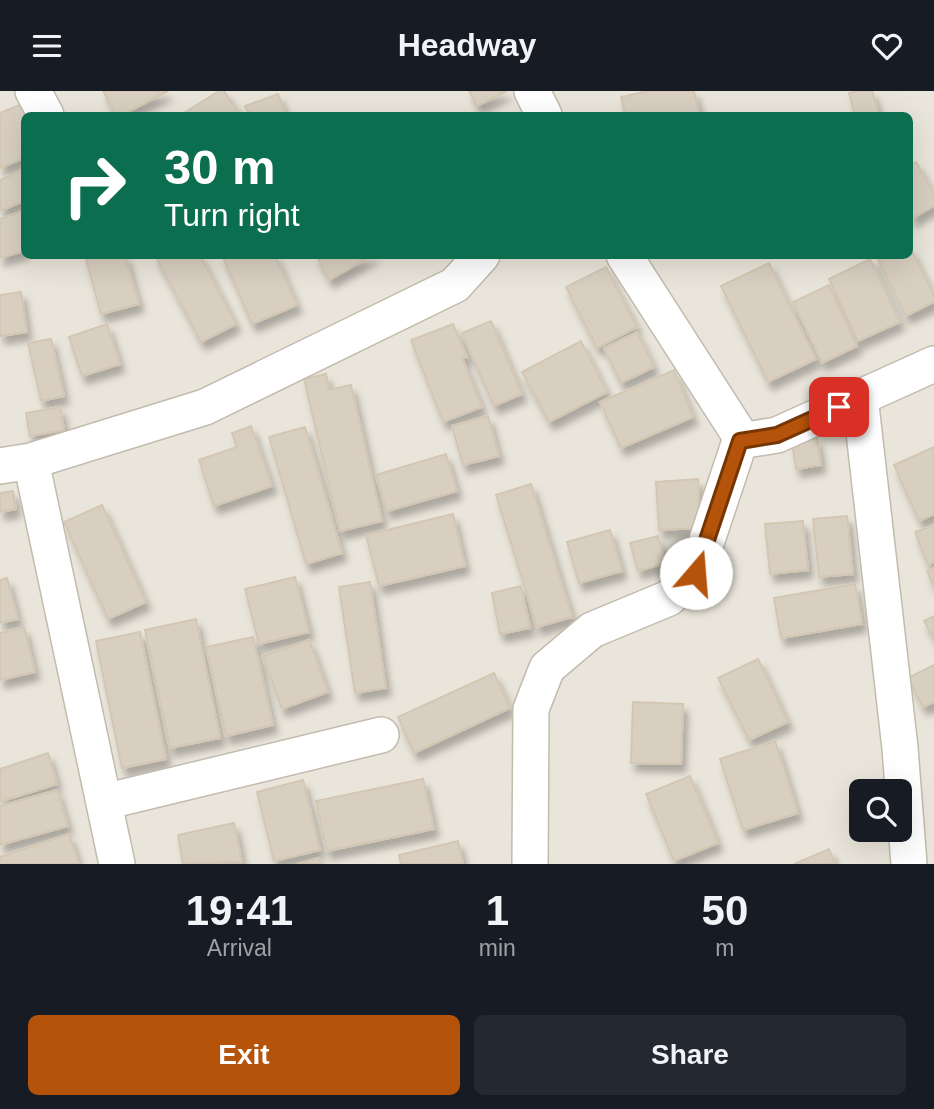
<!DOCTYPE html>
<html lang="en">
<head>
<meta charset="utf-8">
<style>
  body { margin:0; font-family:Helvetica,sans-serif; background:#242831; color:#f1f3f6; height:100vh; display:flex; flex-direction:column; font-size:26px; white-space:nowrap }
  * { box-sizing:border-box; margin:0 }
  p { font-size:23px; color:#9ea1a6 }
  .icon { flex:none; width:38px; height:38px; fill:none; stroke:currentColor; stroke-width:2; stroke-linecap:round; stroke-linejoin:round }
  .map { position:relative; height:773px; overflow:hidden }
  .sheet { display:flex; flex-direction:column; background:#171b24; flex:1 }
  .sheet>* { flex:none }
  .hud { position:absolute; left:21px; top:21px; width:892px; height:147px; border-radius:10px; box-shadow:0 7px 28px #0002; background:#0b6e4f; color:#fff; overflow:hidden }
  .controls { position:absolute; left:849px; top:688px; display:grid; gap:14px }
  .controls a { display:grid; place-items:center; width:63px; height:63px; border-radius:10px; background:#171b24; box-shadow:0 7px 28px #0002; font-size:35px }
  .pin { position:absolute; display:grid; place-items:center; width:60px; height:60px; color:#fff; margin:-30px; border-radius:14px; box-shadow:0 4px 10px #0006 }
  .me { position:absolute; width:77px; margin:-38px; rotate:18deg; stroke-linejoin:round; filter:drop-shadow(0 0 5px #0008) }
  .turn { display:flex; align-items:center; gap:24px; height:147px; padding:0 28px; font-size:32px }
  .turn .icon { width:91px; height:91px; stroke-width:2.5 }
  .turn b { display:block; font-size:49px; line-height:60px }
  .eta { display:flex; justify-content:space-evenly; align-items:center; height:119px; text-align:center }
  .eta b { font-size:42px; font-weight:800; line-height:49px }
  .primary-button { display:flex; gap:14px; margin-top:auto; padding:14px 28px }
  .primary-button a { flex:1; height:80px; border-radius:10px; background:#b45309; color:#fff; font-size:28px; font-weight:800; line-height:80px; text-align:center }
  .primary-button a+a { background:#242831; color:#f1f3f6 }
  header { display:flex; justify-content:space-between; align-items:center; height:91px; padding:0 28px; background:#171b24; font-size:32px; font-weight:800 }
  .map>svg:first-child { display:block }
  .residential { fill:#eae5da; fill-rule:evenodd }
  .building { fill:#d8cfc1; stroke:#d3c7b4; stroke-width:2; filter:url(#shadow) }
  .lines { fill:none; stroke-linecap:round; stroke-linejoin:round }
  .street-casing { stroke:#c2bbae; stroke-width:38 }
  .street { stroke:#fff; stroke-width:35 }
  .route-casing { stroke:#753606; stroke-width:18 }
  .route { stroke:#b45309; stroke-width:12 }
</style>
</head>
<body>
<header><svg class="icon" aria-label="menu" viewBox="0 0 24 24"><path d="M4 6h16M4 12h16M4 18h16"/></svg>Headway<svg class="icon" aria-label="heart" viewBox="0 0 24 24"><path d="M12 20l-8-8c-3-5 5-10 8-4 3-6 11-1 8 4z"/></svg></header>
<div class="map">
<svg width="934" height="773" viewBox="0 0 934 773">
  <defs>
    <filter id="shadow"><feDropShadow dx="4.5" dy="8" stdDeviation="3.5" flood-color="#0004"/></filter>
  </defs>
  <rect width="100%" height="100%" fill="#f6f3ec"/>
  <!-- residential -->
  <path class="residential" d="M 0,0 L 934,0 L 934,773 L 0,773 ZM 24,24 L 910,24 L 910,164 L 24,164 ZM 861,700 L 900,700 L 900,738 L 861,738 Z"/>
  <!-- building -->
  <path class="building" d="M 103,0 L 168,0 L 122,24 L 116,24 Z
    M 219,0 L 224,0 L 240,24 L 181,24 Z
    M 469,0 L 507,0 L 477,15 Z
    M 648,0 L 694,0 L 699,22 L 625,24 L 621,6 Z
    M 858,0 L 872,0 L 879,24 L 855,24 L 849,2 Z
    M 278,3 L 286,24 L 249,24 L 245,15 Z
    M 27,11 L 33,24 L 24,24 L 24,67 L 0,77 L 0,22 Z
    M 916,71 L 934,103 L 934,115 L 911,128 L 910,74 Z
    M 24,79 L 24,110 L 0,120 L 0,89 Z
    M 24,120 L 24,160 L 0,167 L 0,128 Z
    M 910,156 L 934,204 L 934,211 L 906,225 L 876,164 L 910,164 Z
    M 85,164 L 125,164 L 139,213 L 101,223 Z
    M 155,164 L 200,164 L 236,233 L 201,251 Z
    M 222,164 L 275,164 L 297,214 L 252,233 Z
    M 316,164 L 373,164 L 329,189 Z
    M 870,168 L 900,231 L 858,250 L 829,188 Z
    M 769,172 L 816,268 L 768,291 L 721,195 Z
    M 606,176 L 637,236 L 597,257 L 566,196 Z
    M 829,194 L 857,255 L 822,272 L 793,211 Z
    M 21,201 L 27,241 L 0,245 L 0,204 Z
    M 491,230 L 522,303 L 494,315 L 462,242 Z
    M 107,233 L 120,273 L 82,285 L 69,246 Z
    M 453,233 L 467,266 L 462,267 L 482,316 L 443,331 L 411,249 Z
    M 637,241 L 654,276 L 621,292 L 604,257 Z
    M 51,248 L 64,305 L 41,310 L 28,252 Z
    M 581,250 L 607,301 L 549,331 L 522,281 Z
    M 674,279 L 693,326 L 621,357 L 600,311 Z
    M 326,283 L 329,299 L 351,294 L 382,430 L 340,440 L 304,288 Z
    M 60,316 L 64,339 L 30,345 L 26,322 Z
    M 488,325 L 499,365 L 463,374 L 452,335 Z
    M 251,335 L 272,395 L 214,415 L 199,369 L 237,356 L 232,342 Z
    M 305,336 L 342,462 L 306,473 L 269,346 Z
    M 817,347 L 821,374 L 796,378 L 792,351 Z
    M 934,356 L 934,423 L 919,430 L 894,374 Z
    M 446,363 L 457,400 L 387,420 L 376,384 Z
    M 698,388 L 700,437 L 659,439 L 656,391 Z
    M 531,393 L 572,526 L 537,536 L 496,404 Z
    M 13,400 L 16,418 L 0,421 L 0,402 Z
    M 102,414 L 146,511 L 108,528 L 64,431 Z
    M 453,423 L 465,475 L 379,495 L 366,444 Z
    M 847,425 L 853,483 L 819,486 L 813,428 Z
    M 803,430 L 808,479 L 770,483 L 765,433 Z
    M 934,434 L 934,471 L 928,474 L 915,441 Z
    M 610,439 L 622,480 L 579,492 L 567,451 Z
    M 658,445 L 665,472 L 638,480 L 630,452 Z
    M 934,477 L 934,496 L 927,480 Z
    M 295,486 L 309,541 L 259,553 L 245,498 Z
    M 7,487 L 18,528 L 0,532 L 0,489 Z
    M 370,491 L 386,597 L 355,602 L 339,496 Z
    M 855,493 L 862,533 L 781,547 L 774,507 Z
    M 521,495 L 530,537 L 500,543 L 492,502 Z
    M 934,525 L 934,548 L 924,530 Z
    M 196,528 L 220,647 L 170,657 L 145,539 Z
    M 24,536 L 35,581 L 0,589 L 0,542 Z
    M 140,541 L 166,668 L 122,677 L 96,550 Z
    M 253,546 L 273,634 L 226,645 L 206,556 Z
    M 309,549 L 328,601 L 282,618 L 263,565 Z
    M 758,568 L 788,631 L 749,649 L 718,587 Z
    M 934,574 L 934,611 L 923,616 L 908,587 Z
    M 494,582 L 510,617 L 414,662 L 398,626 Z
    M 633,611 L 683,613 L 681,673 L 631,672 Z
    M 775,650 L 798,722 L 743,739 L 720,668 Z
    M 48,662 L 57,693 L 0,711 L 0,678 Z
    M 690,685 L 718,752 L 674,770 L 646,703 Z
    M 423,688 L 434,738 L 327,760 L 316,710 Z
    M 303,689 L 320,759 L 274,770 L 257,701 Z
    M 57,699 L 68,735 L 0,754 L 0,715 Z
    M 234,732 L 242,771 L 183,773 L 178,744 Z
    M 69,743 L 79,773 L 0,773 L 0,766 Z
    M 458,750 L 463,773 L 401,773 L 399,764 Z
    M 829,758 L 835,773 L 794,773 Z
    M 319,767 L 321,773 L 298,773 Z"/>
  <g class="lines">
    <!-- street casing -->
    <g class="street-casing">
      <path id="street" d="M 33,0 L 46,24
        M 532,0 L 544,24
        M 624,164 L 739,343 L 740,350 L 777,344 L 934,273
        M 860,306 L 900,657 L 909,773
        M 31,370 L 117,773
        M 0,375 L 31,370 L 205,316 L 455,194 L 482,164
        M 104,711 L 381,644
        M 530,773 L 531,618 L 547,577 L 592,539 L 669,507 L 696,482 L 740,350"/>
    </g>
    <!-- street -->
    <use href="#street" class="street"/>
  </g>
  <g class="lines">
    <!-- route casing -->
    <g class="route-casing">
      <path id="route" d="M 696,482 L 740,350 L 777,344 L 839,316"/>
    </g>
    <!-- route -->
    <use href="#route" class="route"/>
  </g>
</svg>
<div class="controls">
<a><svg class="icon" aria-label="search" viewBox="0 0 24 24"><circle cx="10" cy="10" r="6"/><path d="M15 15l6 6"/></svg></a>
</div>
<div class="pin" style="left:839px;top:316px;background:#d93025"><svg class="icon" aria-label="arrive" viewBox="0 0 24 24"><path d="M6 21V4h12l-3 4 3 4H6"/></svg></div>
<svg class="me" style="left:696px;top:482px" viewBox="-20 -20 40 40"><circle r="19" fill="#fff"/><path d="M0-13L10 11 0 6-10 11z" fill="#b45309"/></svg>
<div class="hud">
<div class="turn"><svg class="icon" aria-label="right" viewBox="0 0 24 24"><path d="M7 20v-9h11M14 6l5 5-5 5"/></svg><div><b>30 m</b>Turn right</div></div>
</div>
</div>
<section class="sheet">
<div class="eta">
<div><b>19:41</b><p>Arrival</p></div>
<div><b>1</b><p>min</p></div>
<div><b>50</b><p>m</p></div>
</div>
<div class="primary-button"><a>Exit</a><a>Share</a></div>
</section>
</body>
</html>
